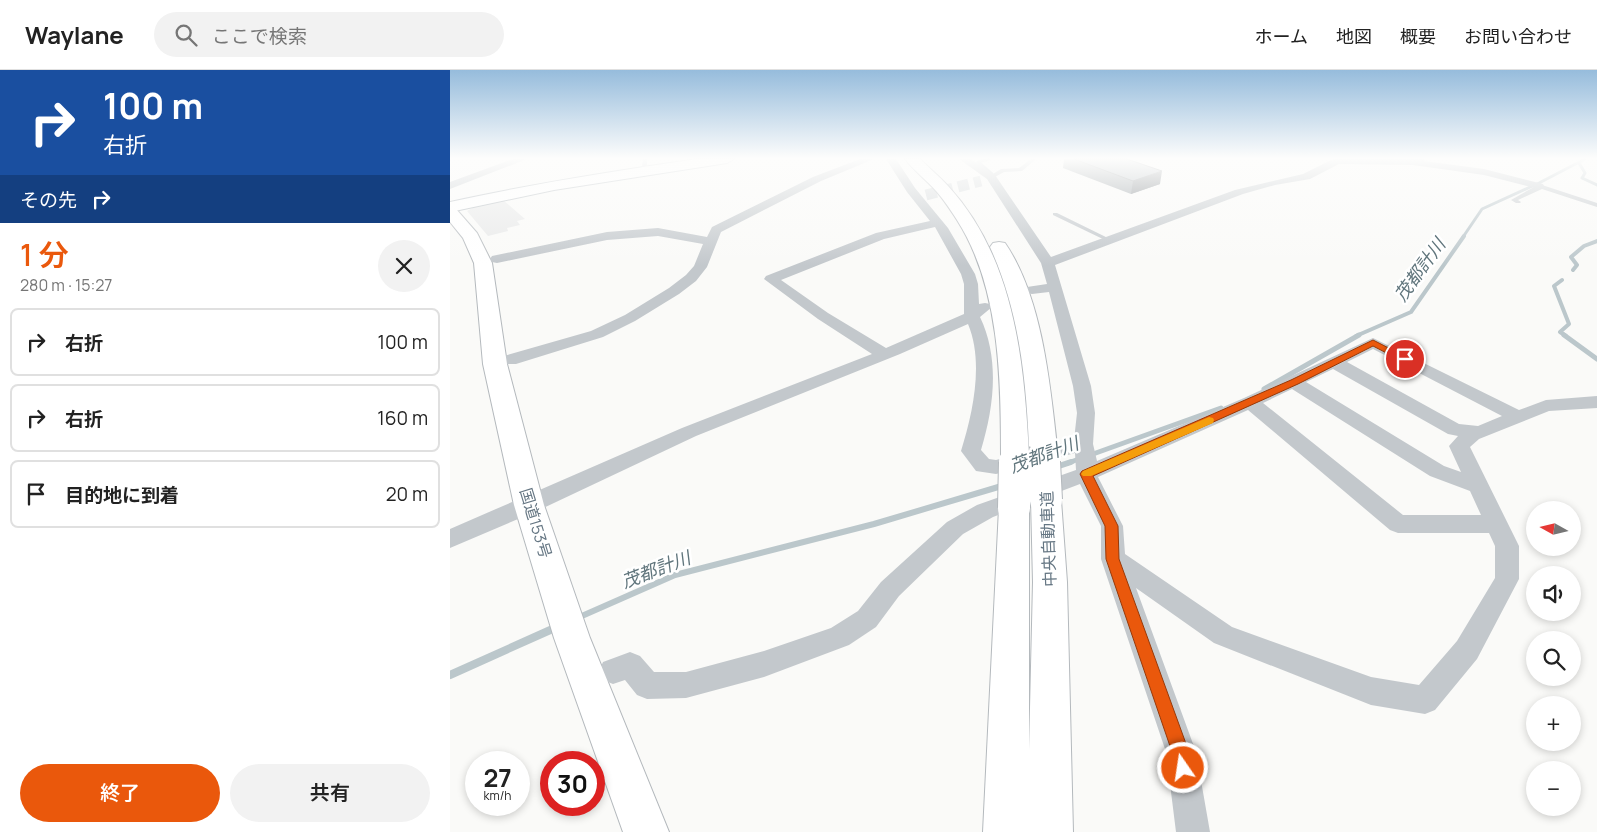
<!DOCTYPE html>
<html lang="ja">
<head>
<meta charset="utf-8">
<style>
  body { margin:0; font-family:Manrope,"Noto Sans JP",sans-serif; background:#f2f2f2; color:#222; height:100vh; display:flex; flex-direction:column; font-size:19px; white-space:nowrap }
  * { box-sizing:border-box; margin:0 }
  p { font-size:16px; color:#767676 }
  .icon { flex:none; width:28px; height:28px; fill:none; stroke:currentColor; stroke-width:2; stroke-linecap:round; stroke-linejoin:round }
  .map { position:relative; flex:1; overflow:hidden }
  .side { display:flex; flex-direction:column; background:#fff; width:450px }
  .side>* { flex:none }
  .top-card { background:#1a4fa0; color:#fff; overflow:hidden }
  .needle { width:32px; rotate:278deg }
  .fabs { position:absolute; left:1076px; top:431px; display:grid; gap:10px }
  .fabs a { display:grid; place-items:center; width:55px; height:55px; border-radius:50%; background:#fff; box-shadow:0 2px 8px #0003; font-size:25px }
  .speed { position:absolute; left:15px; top:681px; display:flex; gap:10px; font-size:25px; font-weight:700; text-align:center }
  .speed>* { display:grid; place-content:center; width:65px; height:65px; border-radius:50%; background:#fff; box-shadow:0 2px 8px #0003; line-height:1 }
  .speed small { font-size:12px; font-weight:400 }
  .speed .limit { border:8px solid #d22; background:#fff; color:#111 }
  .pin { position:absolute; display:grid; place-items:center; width:42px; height:42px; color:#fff; margin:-21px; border:2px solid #fff; border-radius:50%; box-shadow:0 1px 5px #0007 }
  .me { position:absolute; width:55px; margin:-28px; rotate:347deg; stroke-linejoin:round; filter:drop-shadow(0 0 4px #0008) }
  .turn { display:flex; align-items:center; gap:18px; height:105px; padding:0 20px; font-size:22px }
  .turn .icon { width:65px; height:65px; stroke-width:2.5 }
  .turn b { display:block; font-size:35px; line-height:42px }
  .then { display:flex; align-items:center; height:48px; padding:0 20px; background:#0003; gap:10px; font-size:19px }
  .round { display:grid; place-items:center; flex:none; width:52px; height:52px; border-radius:26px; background:#f2f2f2 }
  .head { display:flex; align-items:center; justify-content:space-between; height:85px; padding:0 20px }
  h1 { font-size:30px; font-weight:600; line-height:38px; color:#ea580c }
  .button { display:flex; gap:10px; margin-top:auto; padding:10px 20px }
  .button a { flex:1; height:58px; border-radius:30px; background:#ea580c; color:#fff; font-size:20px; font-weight:600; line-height:58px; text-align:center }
  .button a+a { background:#f2f2f2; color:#222 }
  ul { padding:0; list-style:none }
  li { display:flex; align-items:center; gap:15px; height:68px; margin:0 10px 8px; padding:0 10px; border:2px solid #e0e0e0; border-radius:8px }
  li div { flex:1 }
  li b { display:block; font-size:19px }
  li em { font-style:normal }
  header { display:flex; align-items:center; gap:30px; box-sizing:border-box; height:70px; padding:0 25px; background:#fff; border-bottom:1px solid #e0e0e0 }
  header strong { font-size:24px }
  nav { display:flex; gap:28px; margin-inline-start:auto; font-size:18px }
  .search { width:350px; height:45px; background:#f2f2f2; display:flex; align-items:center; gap:12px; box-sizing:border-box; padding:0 18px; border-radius:28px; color:#767676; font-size:19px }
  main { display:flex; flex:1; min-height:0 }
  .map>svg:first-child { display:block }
  .built { fill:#e8e9e9 }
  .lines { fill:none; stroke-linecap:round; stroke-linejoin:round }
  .stream-far4 { stroke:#bbc7cb; stroke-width:3 }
  .stream-far3 { stroke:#bbc7cb; stroke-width:4 }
  .stream-far2 { stroke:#bbc7cb; stroke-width:5 }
  .stream-far1 { stroke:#bbc7cb; stroke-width:6 }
  .stream { stroke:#bbc7cb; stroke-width:8 }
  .street-tunnel { stroke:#d5d9db; stroke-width:11; stroke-dasharray:11 5.5; stroke-linecap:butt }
  .secondary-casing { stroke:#b3babf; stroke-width:2 }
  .highway-casing { stroke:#b4b9bd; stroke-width:2 }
  .lane { fill:#c3c8cc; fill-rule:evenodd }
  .street { fill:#c3c8cc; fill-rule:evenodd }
  .secondary { fill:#fff; fill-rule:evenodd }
  .highway { fill:#fff; fill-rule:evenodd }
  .highway-bridge-far1-casing { stroke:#b4b9bd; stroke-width:28; stroke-linecap:butt }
  .highway-bridge-casing { stroke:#b4b9bd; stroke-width:34; stroke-linecap:butt }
  .highway-bridge-far1 { stroke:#fff; stroke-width:25 }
  .highway-bridge { stroke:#fff; stroke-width:32 }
  .wall { fill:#929a9f }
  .shaded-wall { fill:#777d82 }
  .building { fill:#aab3b9; stroke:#777d82 }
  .route { fill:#ea580c; stroke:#983908 }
  .slow { fill:#f59e0b }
  .labels { text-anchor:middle; stroke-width:5; stroke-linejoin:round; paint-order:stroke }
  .street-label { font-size:16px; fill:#657683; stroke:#fff }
  .water-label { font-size:18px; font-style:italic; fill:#60757c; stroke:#fff }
</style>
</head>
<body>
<header>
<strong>Waylane</strong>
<div class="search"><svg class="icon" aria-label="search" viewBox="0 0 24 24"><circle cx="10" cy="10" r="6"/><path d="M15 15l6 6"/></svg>ここで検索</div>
<nav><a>ホーム</a><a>地図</a><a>概要</a><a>お問い合わせ</a></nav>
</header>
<main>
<section class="side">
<div class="top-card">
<div class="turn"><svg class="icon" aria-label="right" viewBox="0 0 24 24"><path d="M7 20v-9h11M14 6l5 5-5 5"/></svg><div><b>100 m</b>右折</div></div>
<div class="then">その先<svg class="icon" aria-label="right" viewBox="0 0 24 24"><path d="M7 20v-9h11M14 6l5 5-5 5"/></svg></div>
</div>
<div class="head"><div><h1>1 分</h1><p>280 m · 15:27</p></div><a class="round"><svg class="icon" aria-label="close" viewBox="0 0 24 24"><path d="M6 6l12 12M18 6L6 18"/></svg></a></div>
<ul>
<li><svg class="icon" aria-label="right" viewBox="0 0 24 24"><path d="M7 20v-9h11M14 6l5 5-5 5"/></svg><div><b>右折</b></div><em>100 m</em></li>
<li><svg class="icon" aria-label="right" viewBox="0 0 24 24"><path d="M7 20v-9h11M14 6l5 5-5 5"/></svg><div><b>右折</b></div><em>160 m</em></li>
<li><svg class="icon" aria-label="arrive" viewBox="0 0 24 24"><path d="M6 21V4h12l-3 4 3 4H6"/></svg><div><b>目的地に到着</b></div><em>20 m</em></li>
</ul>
<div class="button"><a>終了</a><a>共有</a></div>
</section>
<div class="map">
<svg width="1147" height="762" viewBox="0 0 1147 762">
  <rect width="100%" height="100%" fill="#fafaf8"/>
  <!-- built -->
  <path class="built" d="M 53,130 L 75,149 L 67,151 L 70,155 L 57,158 L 58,161 L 38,166 L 17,141 L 31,133 Z"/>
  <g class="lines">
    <!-- stream-far4 -->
    <path class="stream-far4" d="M 539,89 L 528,92 L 542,104
      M 1129,93 L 1135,103 L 1132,108 L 1147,115
      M 1013,167 L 1032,139 L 1089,113 L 1135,89"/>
    <!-- stream-far3 -->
    <path class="stream-far3" d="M 1123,200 L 1127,195 L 1121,187 L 1134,176 L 1147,171
      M 1112,210 L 1104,216 L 1119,254 L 1110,262 L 1116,266
      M 906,266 L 961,242 L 1014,166"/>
    <!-- stream-far2 -->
    <path class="stream-far2" d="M 1114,265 L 1147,289
      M 814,319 L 909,265
      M 618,393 L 771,338"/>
    <!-- stream-far1 -->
    <path class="stream-far1" d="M 603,398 L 621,392
      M 125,549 L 225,505 L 424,454 L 555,415"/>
    <!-- stream -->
    <path class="stream" d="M 0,605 L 107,557"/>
    <!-- street-tunnel -->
    <path class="street-tunnel" d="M 476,125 L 531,111"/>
    <!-- secondary casing -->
    <g class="secondary-casing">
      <path id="secondary" d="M 247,89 L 284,89 L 277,93 L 104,120 L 0,142 L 0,132 C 82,114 164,101 247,89 Z"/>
    </g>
    <!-- highway casing -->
    <g class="highway-casing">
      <path id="highway" d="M 455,89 L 470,89 C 479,98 489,106 498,116 C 565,189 574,291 579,385 L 575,392 L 565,394 L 555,392 L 551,385 C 551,309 550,217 507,150 C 501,141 495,131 487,122 C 478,111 464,101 455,89 Z
        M 0,137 L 6,139 L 27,163 L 42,193 L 57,294 L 94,435 L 140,568 L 219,762 L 173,762 L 104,568 L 64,435 L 33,294 L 24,193 L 13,168 L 0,152 Z
        M 549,172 L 555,173 C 592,227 600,313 607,376 L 603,382 L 593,385 L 583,382 L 579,376 C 576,307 569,241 540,177 L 543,173 Z
        M 596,419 L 607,422 L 611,430 L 617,512 L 623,762 L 533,762 L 549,438 L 553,430 L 564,427 L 575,430 L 579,438 L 579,680 L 583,512 L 581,430 L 585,422 Z"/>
    </g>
    <!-- lane -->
    <path class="lane" d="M 193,89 L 197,89 L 197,103 L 194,105 L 191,103 Z
      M 581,89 L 586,89 L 572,101 L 554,102 L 543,108 L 538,107 L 551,99 L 569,98 Z
      M 1089,114 L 1147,133 L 1147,137 L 1092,119 L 1068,130 L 1071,132 L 1070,133 L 1066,133 L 1061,130 Z
      M 603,143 L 607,143 L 662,170 L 657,171 L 603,145 Z"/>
    <!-- street -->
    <path class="street" d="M 63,89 L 77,89 L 0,119 L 0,112 Z
      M 410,89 L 424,89 L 371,111 L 271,162 L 257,197 L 246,211 L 229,224 L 185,251 L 153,267 L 66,294 L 54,294 L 52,290 L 54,286 L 141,261 L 175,245 L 219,218 L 236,205 L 244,196 L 253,174 L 208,166 L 157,170 L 47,193 L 42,192 L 40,189 L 42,186 L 157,162 L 208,158 L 257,167 L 262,157 L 363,107 Z
      M 436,89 L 446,89 L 465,118 L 498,158 L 525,204 L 528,214 L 529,234 L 535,233 L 540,234 L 542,237 L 530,247 C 550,289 544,337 531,380 L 539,389 L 546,390 L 624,370 L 627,343 L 623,316 L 599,222 L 582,224 L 577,223 L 575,220 L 577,217 L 597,214 L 591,193 L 537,109 L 509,89 L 521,89 L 545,105 L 601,187 L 785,120 L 853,104 L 883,89 L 975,89 L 974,91 L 1034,99 L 1093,114 L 1094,116 L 1089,119 L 1034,105 L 963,95 L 889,94 L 860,109 L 825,115 L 793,124 L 605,195 L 641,316 L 645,343 L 643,374 L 647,391 L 794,328 L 923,268 L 1069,340 L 1096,330 L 1147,326 L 1147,338 L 1099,341 L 1029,369 L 1020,377 L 1069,476 L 1069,509 L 1027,589 L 985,640 L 975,644 L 921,635 L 764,573 L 686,518 L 746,682 L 760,762 L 726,762 L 716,682 L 651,489 L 651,456 L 630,414 L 543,447 L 513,464 L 449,526 L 426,557 L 399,575 L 314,607 L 236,628 L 197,629 L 187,625 L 175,610 L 163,614 L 153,610 L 149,601 L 153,592 L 180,582 L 190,586 L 204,602 L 236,602 L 314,581 L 381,558 L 408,541 L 431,512 L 497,452 L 527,435 L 626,400 L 625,383 L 546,404 L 526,401 L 511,381 C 523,343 534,292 518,254 L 450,284 L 246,366 L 87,441 L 0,478 L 0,459 L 232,358 L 422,284 L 368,249 L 314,209 L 316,206 L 426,163 L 480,151 L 457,122 ZM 485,157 L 511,204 L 514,214 L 514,244 L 436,278 L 378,243 L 331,210 L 434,169 ZM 923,279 L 1052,346 L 1028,356 L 1009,354 L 897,292 ZM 883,299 L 998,364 L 1008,366 L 999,376 L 1011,402 L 994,396 L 856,312 ZM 842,319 L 980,406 L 1020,421 L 1031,445 L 953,445 L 813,333 ZM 798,340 L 940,460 L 948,463 L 1039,463 L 1045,476 L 1045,508 L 1007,571 L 969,615 L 921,607 L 782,557 L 675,484 L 673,456 L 648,407 Z"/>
    <!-- secondary -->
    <use href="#secondary" class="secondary"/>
    <!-- highway -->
    <use href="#highway" class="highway"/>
    <!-- highway-bridge-far1 casing -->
    <g class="highway-bridge-far1-casing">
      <path id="highway-bridge-far1" d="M 593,376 L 594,393
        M 565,393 L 565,385"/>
    </g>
    <!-- highway-bridge casing -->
    <g class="highway-bridge-casing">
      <path id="highway-bridge" d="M 594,392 L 596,430
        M 564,438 L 565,392"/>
    </g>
    <!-- highway-bridge-far1 -->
    <use href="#highway-bridge-far1" class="highway-bridge-far1"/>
    <!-- highway-bridge -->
    <use href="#highway-bridge" class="highway-bridge"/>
  </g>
  <!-- wall -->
  <path class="wall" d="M 614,89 L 677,89 L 710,114 L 681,124 L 613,98 Z"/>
  <!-- shaded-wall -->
  <path class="shaded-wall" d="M 712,101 L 710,114 L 681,124 L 683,111 Z"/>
  <!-- building -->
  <path class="building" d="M 624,89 L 677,89 L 712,101 L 683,111 Z"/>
  <!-- sky -->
  <linearGradient id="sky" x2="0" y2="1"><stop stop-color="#96bcdc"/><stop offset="0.45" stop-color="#fdfdfc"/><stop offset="1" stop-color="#fdfdfc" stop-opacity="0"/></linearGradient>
  <rect width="1147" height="196" fill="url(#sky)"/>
  <!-- route -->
  <path class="route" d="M 923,270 L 960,289 L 955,292 L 952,291 L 923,276 L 848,314 L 643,406 L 668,456 L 669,489 L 739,682 L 742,698 L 740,705 L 733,707 L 727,705 L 722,682 L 656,489 L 655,456 L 630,404 L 632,401 L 841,310 Z"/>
  <!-- slow -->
  <path class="slow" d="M 759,347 L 763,348 L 764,350 L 763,353 L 641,406 L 633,406 L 631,404 L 633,401 Z"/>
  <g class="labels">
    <!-- street labels -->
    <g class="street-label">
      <text transform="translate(86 453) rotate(73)" y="6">国道153号</text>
      <text transform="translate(598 469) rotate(-92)" y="6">中央自動車道</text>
    </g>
    <!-- water labels -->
    <g class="water-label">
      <text transform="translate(970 200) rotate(-54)" y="6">茂都計川</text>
      <text transform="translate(594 385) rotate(-20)" y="6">茂都計川</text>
      <text transform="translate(206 500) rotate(-21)" y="6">茂都計川</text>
    </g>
  </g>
</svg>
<div class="fabs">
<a><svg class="needle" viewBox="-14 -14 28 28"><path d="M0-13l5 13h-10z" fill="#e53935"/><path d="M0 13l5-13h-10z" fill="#767676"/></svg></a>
<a><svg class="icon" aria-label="sound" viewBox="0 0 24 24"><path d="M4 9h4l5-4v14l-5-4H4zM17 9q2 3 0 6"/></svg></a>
<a><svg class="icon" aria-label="search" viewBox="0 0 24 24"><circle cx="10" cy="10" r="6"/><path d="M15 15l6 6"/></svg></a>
<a>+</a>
<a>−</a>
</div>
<div class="speed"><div>27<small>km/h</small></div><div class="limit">30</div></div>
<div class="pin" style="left:955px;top:289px;background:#d93025"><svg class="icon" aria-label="arrive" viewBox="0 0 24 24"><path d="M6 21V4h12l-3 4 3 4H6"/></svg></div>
<svg class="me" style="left:733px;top:698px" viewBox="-20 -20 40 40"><circle r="17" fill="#ea580c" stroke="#fff" stroke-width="3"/><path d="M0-11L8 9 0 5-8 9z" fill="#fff"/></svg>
</div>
</main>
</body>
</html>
